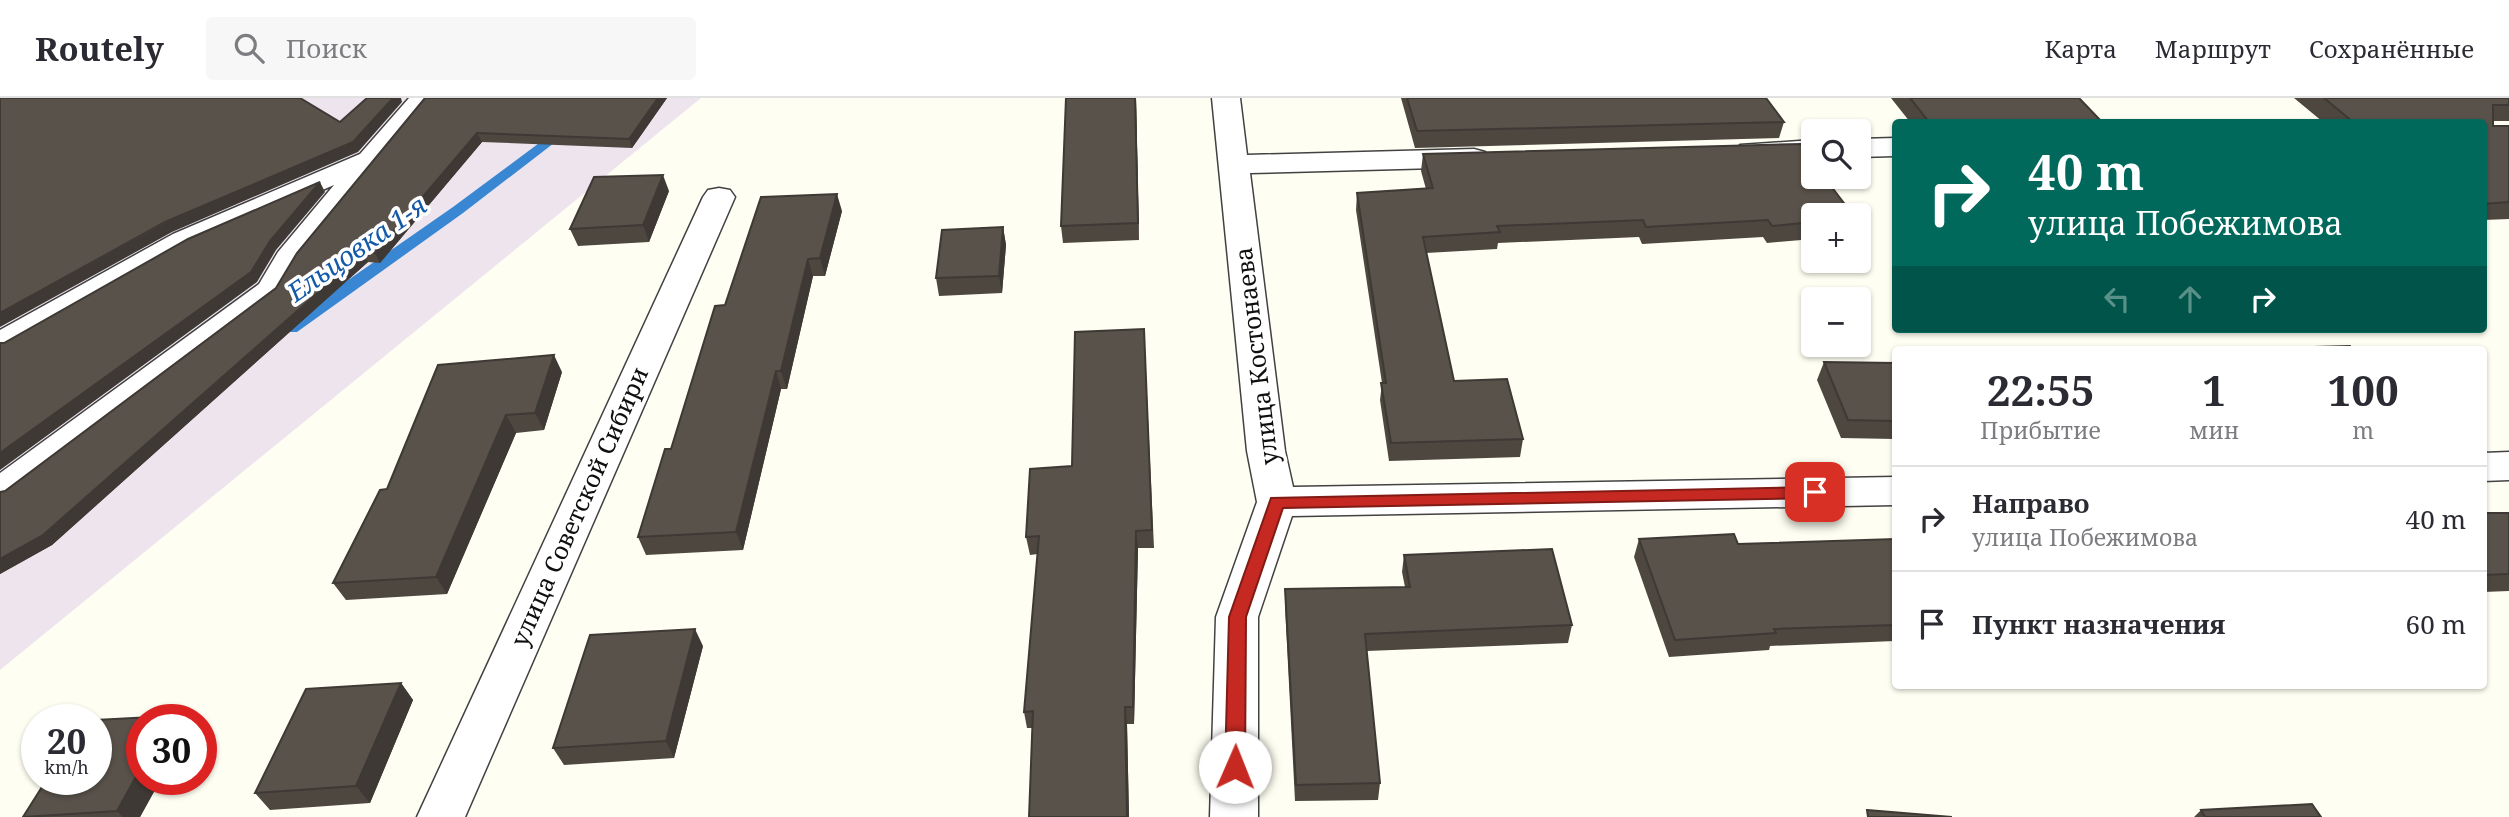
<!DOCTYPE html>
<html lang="ru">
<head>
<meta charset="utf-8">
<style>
  body { margin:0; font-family:"Noto Serif",serif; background:#f7f7f7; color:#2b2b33; height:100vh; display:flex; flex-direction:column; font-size:26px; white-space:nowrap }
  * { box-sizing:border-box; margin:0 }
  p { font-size:23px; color:#7c7c81 }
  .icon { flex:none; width:38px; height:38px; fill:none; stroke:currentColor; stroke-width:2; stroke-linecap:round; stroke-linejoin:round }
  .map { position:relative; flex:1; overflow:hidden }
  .sheet { position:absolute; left:1892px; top:248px; width:595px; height:343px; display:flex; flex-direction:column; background:#fff; border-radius:7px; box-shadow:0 2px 5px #0004 }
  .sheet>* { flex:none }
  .hud { position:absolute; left:1892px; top:21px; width:595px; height:214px; border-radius:7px; box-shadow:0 2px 5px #0004; background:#00695c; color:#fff; overflow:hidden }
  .fabs { position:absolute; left:1801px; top:21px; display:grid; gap:14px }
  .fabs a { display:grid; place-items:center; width:70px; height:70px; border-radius:7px; background:#fff; box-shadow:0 2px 5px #0004; font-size:35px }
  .speed { position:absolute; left:21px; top:606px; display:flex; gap:14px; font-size:35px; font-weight:700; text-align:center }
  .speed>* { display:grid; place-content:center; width:91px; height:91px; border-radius:50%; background:#fff; box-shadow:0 2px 5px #0004; line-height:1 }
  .speed small { font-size:18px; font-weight:400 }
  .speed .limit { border:10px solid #d22; background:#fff; color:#111 }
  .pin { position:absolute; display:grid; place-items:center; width:60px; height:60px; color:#fff; margin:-30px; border-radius:14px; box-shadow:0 4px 10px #0006 }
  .me { position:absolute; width:77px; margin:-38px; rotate:1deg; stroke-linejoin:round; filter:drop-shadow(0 0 5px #0008) }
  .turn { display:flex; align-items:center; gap:24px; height:147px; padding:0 21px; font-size:32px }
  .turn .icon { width:91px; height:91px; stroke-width:2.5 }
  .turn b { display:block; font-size:49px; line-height:60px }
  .lanes { display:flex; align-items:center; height:66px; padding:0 21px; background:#0003; justify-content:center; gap:35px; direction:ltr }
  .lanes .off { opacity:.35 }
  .eta { display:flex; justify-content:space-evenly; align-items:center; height:119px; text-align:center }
  .eta b { font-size:42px; font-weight:700; line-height:49px }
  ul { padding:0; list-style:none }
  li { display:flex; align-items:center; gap:21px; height:105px; padding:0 21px; border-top:2px solid #e1e1e2 }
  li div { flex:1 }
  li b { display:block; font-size:26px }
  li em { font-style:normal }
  header { display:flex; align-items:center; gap:42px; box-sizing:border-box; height:98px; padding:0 35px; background:#fff; border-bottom:2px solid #e1e1e2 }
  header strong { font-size:33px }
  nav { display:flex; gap:38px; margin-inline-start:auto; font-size:24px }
  .search { width:490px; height:63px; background:#f7f7f7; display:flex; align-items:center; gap:18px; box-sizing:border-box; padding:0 24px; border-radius:7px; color:#7c7c81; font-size:26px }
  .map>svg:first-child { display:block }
  .industrial { fill:#eee4ee }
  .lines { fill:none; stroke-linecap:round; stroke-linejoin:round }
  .stream { fill:#3987d2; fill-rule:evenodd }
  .lane-casing { stroke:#424242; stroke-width:3 }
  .street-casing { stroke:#424242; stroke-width:3 }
  .lane { fill:#fff; fill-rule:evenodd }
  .street { fill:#fff; fill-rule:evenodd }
  .wall { fill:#4d4740 }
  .shaded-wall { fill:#3e3934 }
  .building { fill:#59524b; stroke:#3e3934; stroke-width:2 }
  .route { fill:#c52922; stroke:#801b16; stroke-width:2 }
  .labels { text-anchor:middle; stroke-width:7; stroke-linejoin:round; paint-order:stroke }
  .street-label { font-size:24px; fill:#0f0f0f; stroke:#fff }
  .water-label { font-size:26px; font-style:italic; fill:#1359a7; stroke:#fff }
</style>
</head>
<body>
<header>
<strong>Routely</strong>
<div class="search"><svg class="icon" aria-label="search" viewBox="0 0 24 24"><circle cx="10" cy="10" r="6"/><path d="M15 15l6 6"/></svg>Поиск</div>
<nav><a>Карта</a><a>Маршрут</a><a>Сохранённые</a></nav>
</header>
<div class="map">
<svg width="2509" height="719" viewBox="0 0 2509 719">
  <rect width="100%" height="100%" fill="#fffef2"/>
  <!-- industrial -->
  <path class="industrial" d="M 0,0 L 701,0 L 0,572 Z"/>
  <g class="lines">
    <!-- stream -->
    <path class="stream" d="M 562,28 L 569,32 L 567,35 L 463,115 L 297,234 L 285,234 L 283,230 L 285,226 L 453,109 Z"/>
    <!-- lane casing -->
    <g class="lane-casing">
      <path id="lane" d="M 409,0 L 434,0 L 301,163 L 280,198 L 12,401 L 0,404 L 0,375 L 259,186 L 278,154 L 334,87 L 193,148 L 11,252 L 0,255 L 0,232 L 173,136 L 360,56 Z"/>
    </g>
    <!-- street casing -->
    <g class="street-casing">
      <path id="street" d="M 1212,0 L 1240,0 L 1247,57 L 1474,51 L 1485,54 L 1489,60 L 1485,66 L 1474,69 L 1250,75 L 1285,353 L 1293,389 L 1895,379 L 1895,407 L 1292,418 L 1258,519 L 1258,719 L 1210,719 L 1216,519 L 1257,404 L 1247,353 Z
        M 1895,40 L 1895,58 L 1858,59 L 1858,41 Z
        M 1813,42 L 1813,60 L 1751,62 L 1740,59 L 1736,53 L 1740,47 Z
        M 719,90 L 730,92 L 735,99 L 465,719 L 417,719 L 703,99 L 708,92 Z
        M 2509,354 L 2509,382 L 2483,383 L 2483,355 Z"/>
    </g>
    <!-- lane -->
    <use href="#lane" class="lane"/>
    <!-- street -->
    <use href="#street" class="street"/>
  </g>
  <!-- wall -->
  <path class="wall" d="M 425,0 L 667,0 L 632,50 L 482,44 L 380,165 L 368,164 L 52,447 L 0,476 L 0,394 L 5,393 L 276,190 Z
    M 1066,0 L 1136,0 L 1139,142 L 1063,145 L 1061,128 Z
    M 1401,0 L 1766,0 L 1784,24 L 1779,40 L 1415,50 Z
    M 1891,0 L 2079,0 L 2102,24 L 1910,24 Z
    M 2294,0 L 2509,0 L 2509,23 L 2493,23 L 2493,28 L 2509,28 L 2509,121 L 2483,122 L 2483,24 L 2323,24 Z
    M 1423,56 L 1813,117 L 1813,141 L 1767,145 L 1763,139 L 1642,146 L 1639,139 L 1498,145 L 1497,151 L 1426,155 L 1454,283 L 1523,341 L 1520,359 L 1389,363 L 1380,302 L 1382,285 L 1356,112 L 1357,95 L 1426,91 L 1421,73 Z
    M 669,93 L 649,144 L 578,148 L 570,131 Z
    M 842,113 L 825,178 L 813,178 L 787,291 L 781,291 L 743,452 L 646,457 L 638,439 L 725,207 Z
    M 1003,129 L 1006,147 L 1002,195 L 939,198 L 936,180 Z
    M 1144,231 L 1154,450 L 1138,450 L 1134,626 L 1127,626 L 1129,719 L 1029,719 L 1032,630 L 1027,630 L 1024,614 L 1038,456 L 1030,457 L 1026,439 L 1072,368 Z
    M 1824,264 L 1895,265 L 1895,341 L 1841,340 L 1817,282 Z
    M 562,274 L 544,332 L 516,335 L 447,496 L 346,502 L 333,485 L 387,391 Z
    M 2483,415 L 2509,415 L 2509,493 L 2483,494 Z
    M 1639,441 L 1738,446 L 1895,441 L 1895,543 L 1770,548 L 1769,552 L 1669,559 L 1634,459 Z
    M 1404,457 L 1572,527 L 1568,545 L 1367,553 L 1380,685 L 1378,702 L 1295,703 L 1285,508 L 1285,491 L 1405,489 L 1402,474 Z
    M 703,548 L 674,660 L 564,667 L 553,650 Z
    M 401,585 L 413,602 L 370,705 L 270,712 L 255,695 Z
    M 142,681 L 161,681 L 140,719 L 23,719 Z
    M 2201,712 L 2321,719 L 2194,719 Z"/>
  <!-- shaded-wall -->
  <path class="shaded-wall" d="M 393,0 L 401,0 L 402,4 L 358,54 L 172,134 L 0,229 L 0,215 Z
    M 658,0 L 667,0 L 632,50 L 629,41 Z
    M 1135,0 L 1136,0 L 1139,142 L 1138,125 Z
    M 477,35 L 482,44 L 380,165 L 375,155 Z
    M 663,77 L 669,93 L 649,144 L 643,127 Z
    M 320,84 L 325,94 L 276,152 L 257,184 L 0,372 L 0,355 Z
    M 837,96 L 842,113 L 825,178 L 820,160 Z
    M 1003,129 L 1006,147 L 1002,195 L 999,178 Z
    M 363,155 L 368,164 L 52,447 L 0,476 L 0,461 Z
    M 808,161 L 813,178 L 787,291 L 781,273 Z
    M 554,257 L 562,274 L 544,332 L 535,315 Z
    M 776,273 L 781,291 L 743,452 L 736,434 Z
    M 506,317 L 516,335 L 447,496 L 436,479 Z
    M 1136,433 L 1138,450 L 1134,626 L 1133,609 Z
    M 695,531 L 703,548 L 674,660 L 666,643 Z
    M 401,585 L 413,602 L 370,705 L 356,688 Z
    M 1125,609 L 1127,626 L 1129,719 L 1127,719 Z
    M 142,668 L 142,681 L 161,681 L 140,719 L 123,719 L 117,713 Z"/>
  <!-- building -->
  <path class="building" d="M 0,0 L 300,0 L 340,24 L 367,0 L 393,0 L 353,44 L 165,124 L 0,215 Z
    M 425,0 L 658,0 L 629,41 L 477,35 L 375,155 L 363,155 L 43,437 L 0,461 L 0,394 L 5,393 L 276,190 L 297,155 Z
    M 1066,0 L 1135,0 L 1138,125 L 1061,128 Z
    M 1407,0 L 1766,0 L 1784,24 L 1417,33 Z
    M 1910,0 L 2079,0 L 2102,24 L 1929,24 Z
    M 2324,0 L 2509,0 L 2509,7 L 2493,7 L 2493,28 L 2509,28 L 2509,104 L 2483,106 L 2483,24 L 2353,24 Z
    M 1801,46 L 1813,63 L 1813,79 L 1824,79 L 1853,117 L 1813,117 L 1813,124 L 1772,128 L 1768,122 L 1646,129 L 1643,122 L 1497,128 L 1500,134 L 1423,139 L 1454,283 L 1507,281 L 1523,341 L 1391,345 L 1381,285 L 1386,285 L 1357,95 L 1433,90 L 1423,56 Z
    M 663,77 L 643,127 L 570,131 L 594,79 Z
    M 320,84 L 270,143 L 251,174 L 0,355 L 0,245 L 4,245 L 188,141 Z
    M 837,96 L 820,160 L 808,161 L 781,273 L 776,273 L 736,434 L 638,439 L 665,351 L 671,351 L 715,208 L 725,207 L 761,99 Z
    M 1003,129 L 999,178 L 936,180 L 942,132 Z
    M 1144,231 L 1152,432 L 1136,433 L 1133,609 L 1125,609 L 1127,719 L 1029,719 L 1033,613 L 1024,614 L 1039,438 L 1026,439 L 1030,371 L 1072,368 L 1075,234 Z
    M 2350,248 L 2353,252 L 2212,252 Z
    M 554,257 L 535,315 L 506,317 L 436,479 L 333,485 L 380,392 L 387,391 L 438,267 Z
    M 1824,264 L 1895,265 L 1895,323 L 1848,322 Z
    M 2483,415 L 2509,415 L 2509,476 L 2483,477 Z
    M 1734,436 L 1738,446 L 1895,441 L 1895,527 L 1774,531 L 1776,535 L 1675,542 L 1639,441 Z
    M 1552,451 L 1572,527 L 1365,536 L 1380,685 L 1296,687 L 1285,491 L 1410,489 L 1404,457 Z
    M 695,531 L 666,643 L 553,650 L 590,537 Z
    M 401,585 L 356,688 L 255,695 L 306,591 Z
    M 170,618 L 168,621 L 142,621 L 142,668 L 117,713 L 23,719 L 47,681 L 96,681 L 96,622 Z
    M 2312,706 L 2321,719 L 2205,719 L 2201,712 Z
    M 1867,712 L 1952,719 L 1868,719 Z"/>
  <!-- route -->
  <path class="route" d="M 1815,389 L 1823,394 L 1815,400 L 1283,410 L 1246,519 L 1245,669 L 1242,675 L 1235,677 L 1228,675 L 1225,669 L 1229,519 L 1271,400 Z"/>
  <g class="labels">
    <!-- street labels -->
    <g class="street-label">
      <text transform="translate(1257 258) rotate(-97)" y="8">улица Костонаева</text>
      <text transform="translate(580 409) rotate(-66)" y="8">улица Советской Сибири</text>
    </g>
    <!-- water labels -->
    <g class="water-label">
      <text transform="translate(357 151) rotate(-35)" y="9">Ельцовка 1-я</text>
    </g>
  </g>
</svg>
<div class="fabs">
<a><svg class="icon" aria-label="search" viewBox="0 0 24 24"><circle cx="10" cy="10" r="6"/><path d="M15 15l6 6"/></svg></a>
<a>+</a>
<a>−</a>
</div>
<div class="speed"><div>20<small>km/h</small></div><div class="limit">30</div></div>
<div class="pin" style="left:1815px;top:394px;background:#d93025"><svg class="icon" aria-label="arrive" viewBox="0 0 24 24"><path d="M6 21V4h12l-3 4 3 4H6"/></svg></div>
<svg class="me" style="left:1235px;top:669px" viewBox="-20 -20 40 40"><circle r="19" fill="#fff"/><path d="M0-13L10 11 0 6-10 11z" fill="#c52922"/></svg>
<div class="hud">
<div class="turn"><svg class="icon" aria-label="right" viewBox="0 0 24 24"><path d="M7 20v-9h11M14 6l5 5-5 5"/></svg><div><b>40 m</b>улица Побежимова</div></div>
<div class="lanes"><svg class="icon off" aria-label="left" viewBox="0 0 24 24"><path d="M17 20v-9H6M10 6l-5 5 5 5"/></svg><svg class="icon off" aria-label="ahead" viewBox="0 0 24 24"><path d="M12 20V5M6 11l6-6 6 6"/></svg><svg class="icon" aria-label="right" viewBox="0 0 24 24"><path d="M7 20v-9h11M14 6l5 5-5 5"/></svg></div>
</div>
<section class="sheet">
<div class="eta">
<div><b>22:55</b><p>Прибытие</p></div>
<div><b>1</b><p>мин</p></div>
<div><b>100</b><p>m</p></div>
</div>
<ul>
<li><svg class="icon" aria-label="right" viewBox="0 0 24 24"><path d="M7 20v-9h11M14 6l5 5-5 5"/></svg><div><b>Направо</b><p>улица Побежимова</p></div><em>40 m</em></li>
<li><svg class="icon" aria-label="arrive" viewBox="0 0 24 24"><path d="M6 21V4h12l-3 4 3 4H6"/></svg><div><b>Пункт назначения</b></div><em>60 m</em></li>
</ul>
</section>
</div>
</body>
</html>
